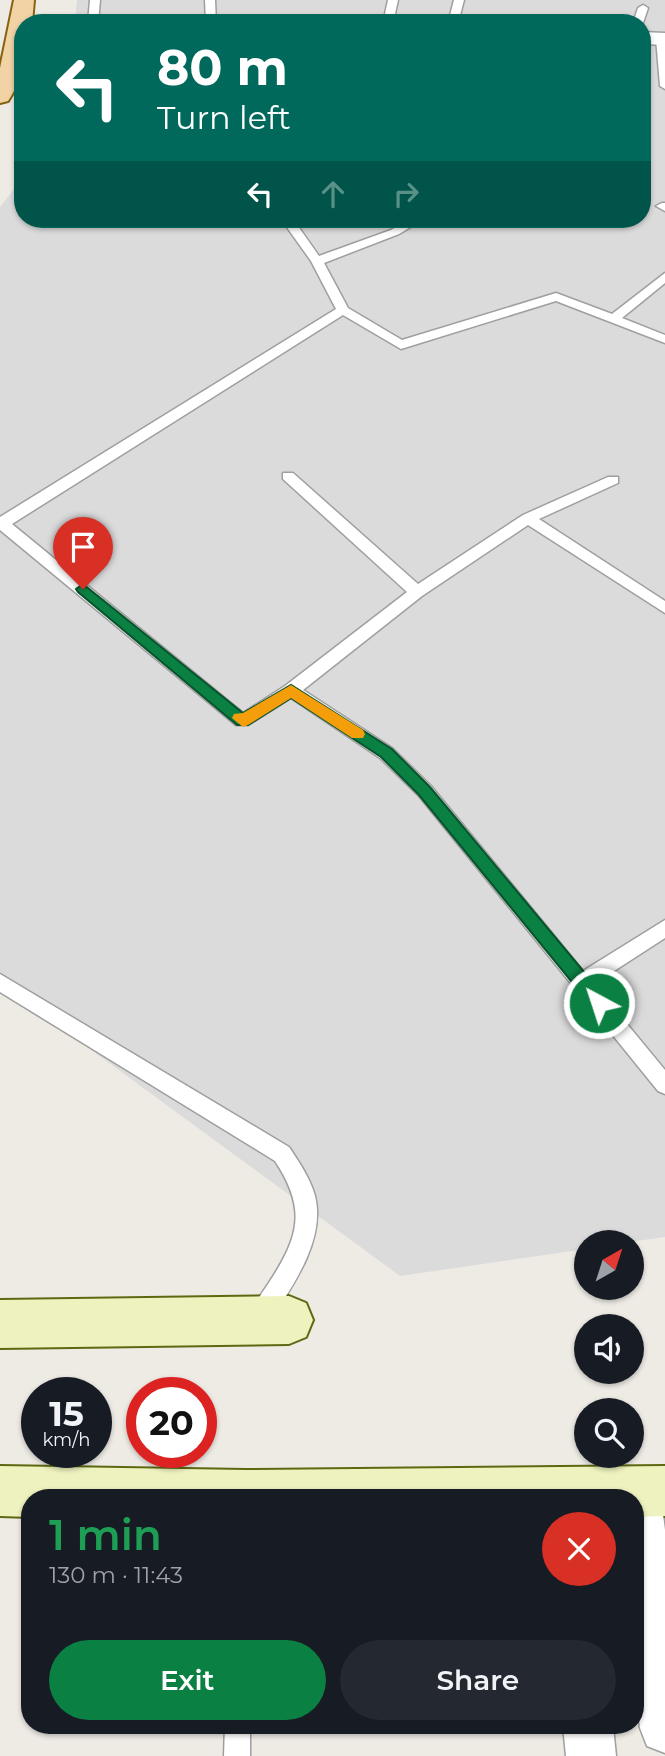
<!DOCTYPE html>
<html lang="en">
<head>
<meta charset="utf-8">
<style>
  body { margin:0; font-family:Montserrat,sans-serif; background:#242831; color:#f1f3f6; height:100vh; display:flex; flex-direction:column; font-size:26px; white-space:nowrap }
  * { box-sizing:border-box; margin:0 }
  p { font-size:23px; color:#9ea1a6 }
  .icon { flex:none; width:38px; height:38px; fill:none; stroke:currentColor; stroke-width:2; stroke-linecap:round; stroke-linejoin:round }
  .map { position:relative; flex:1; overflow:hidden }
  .details { position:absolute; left:21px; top:1489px; width:623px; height:245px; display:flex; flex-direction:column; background:#171b24; border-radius:28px; box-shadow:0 2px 5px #0004 }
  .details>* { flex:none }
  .top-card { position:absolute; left:14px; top:14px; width:637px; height:214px; border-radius:28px; box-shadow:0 2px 5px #0004; background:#00695c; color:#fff; overflow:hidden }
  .needle { width:46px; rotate:39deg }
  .fabs { position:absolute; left:574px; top:1230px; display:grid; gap:14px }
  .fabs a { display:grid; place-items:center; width:70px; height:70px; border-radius:50%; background:#171b24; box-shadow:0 2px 5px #0004; font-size:35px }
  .speed { position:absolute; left:21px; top:1377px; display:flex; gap:14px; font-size:35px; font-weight:700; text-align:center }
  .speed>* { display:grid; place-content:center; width:91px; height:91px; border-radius:50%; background:#171b24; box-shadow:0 2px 5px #0004; line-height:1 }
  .speed small { font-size:18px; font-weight:400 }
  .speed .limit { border:10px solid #d22; background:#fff; color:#111 }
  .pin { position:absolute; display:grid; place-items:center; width:60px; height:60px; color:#fff; margin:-72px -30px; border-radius:50% 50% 50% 0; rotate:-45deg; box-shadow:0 0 7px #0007 }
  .pin .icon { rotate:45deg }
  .me { position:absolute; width:77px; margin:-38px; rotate:320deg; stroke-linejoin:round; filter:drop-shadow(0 0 5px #0008) }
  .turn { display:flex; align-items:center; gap:24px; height:147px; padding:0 28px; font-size:32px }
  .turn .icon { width:91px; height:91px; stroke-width:2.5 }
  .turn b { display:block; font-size:49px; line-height:60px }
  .lanes { display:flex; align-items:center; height:66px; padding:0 28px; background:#0003; justify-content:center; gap:35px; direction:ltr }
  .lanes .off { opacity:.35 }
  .round { display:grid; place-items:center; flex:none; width:74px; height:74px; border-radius:37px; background:#242831 }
  .headline { display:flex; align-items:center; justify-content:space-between; height:119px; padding:0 28px }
  h1 { font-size:42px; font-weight:600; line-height:52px; color:#1e9e55 }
  .primary-button { display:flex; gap:14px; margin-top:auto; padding:14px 28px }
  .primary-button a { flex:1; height:80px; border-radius:42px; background:#0b8043; color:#fff; font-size:28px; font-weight:600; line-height:80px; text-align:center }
  .primary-button a+a { background:#242831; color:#f1f3f6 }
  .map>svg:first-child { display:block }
  .residential { fill:#dcdbdb }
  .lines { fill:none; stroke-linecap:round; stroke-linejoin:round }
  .lane-casing { stroke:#9f9f9f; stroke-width:3 }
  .street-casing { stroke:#9f9f9f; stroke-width:3 }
  .secondary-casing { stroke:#5d6911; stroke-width:4 }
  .primary-casing { stroke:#876310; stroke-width:4 }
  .lane { fill:#fff; fill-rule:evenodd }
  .street { fill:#fff; fill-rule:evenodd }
  .secondary { fill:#eef2be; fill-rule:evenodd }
  .primary { fill:#f1d3a6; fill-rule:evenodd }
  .route { fill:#0b8043; stroke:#07532c; stroke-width:2 }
  .slow { fill:#f59e0b }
</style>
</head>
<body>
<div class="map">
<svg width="665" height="1756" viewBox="0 0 665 1756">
  <rect width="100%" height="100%" fill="#eeebe5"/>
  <!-- residential -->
  <path class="residential" d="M 77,0 L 665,0 L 665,1237 L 629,1242 L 586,1242 L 586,1249 L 400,1276 L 0,983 L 0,207 L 23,178 L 23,219 L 642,219 L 642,23 L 75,23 Z"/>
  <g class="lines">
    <!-- lane casing -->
    <g class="lane-casing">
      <path id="lane" d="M 90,0 L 100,0 L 98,23 L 88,23 Z
        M 205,0 L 215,0 L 216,23 L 206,23 Z
        M 388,0 L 398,0 L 393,23 L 383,23 Z
        M 454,0 L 464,0 L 458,23 L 448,23 Z
        M 643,5 L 648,8 L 643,23 L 633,23 L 638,8 Z
        M 661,35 L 665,37 L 665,89 L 660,86 L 656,38 Z
        M 662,203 L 665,203 L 665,211 L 656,206 Z
        M 281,219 L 293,219 L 319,256 L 391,230 L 410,219 L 424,219 L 399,234 L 324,263 L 348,308 L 402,340 L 556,293 L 612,314 L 665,273 L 665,283 L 622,318 L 665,335 L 665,343 L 556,301 L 401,349 L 343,315 L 12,524 L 243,713 L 285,686 L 407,592 L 283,479 L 283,473 L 293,473 L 418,584 L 523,515 L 608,477 L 618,477 L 618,483 L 539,519 L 665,601 L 665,613 L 528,525 L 422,596 L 303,690 L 392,748 L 431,786 L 583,971 L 665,920 L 665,938 L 594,984 L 665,1070 L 665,1094 L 658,1091 L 419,796 L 380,758 L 291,698 L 248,725 L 236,725 L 0,530 L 0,517 L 336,309 L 311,261 Z
        M 0,974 L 289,1147 C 299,1162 310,1178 315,1196 C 326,1240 292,1287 269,1322 L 261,1325 L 253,1322 L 250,1314 C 255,1302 263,1292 270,1281 C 300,1235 306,1208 275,1161 L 0,992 Z
        M 225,1726 L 250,1726 L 250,1756 L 224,1756 Z"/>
    </g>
    <!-- street casing -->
    <g class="street-casing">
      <path id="street" d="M 642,32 L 665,33 L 665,45 L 642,44 Z
        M 637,1469 L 653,1476 L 660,1492 L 665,1530 L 665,1753 L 647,1746 L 640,1728 L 635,1687 L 635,1498 L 615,1498 L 614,1492 L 621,1476 Z
        M 563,1726 L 613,1726 L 616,1756 L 566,1756 Z"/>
    </g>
    <!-- secondary casing -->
    <g class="secondary-casing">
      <path id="secondary" d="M 289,1296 L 306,1303 L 313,1320 L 306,1337 L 289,1344 L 0,1348 L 0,1300 Z
        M 0,1466 L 246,1470 L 665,1466 L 665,1516 L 635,1517 L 635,1498 L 30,1498 L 30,1517 L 0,1516 Z"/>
    </g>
    <!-- primary casing -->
    <g class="primary-casing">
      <path id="primary" d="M 14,0 L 34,0 L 32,23 L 23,23 C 23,51 25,77 8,101 L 0,103 L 0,68 Z"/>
    </g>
    <!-- lane -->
    <use href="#lane" class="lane"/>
    <!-- street -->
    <use href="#street" class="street"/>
    <!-- secondary -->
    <use href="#secondary" class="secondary"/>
    <!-- primary -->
    <use href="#primary" class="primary"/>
  </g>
  <!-- route -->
  <path class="route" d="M 83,584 L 243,713 L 291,685 L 392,749 L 430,787 L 605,997 L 607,1003 L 605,1008 L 599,1010 L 593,1008 L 419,795 L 381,757 L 291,698 L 248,725 L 237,725 L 78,592 L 76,589 Z"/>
  <!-- slow -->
  <path class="slow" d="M 291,685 L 363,730 L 365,734 L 363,738 L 352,738 L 291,698 L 248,725 L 243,727 L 232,718 L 234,714 L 243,713 Z"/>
</svg>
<div class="fabs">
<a><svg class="needle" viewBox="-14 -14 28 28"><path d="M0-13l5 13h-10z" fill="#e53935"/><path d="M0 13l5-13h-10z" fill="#9ea1a6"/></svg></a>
<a><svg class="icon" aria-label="sound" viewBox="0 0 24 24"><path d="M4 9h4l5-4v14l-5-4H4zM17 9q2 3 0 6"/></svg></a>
<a><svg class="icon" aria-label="search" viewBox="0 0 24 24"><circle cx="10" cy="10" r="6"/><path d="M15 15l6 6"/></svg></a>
</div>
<div class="speed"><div>15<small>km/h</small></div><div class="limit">20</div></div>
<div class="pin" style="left:83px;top:589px;background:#d93025"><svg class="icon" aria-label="arrive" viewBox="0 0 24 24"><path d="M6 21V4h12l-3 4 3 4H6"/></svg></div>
<svg class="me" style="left:599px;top:1003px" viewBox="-20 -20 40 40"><circle r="17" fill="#0b8043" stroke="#fff" stroke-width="3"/><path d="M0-11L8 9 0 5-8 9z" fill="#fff"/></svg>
<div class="top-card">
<div class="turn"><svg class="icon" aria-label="left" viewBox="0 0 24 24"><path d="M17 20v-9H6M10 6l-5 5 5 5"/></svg><div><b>80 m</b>Turn left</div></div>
<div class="lanes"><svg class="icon" aria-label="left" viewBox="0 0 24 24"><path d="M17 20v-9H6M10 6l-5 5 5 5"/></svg><svg class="icon off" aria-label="ahead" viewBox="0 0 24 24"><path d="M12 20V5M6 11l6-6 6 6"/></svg><svg class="icon off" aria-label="right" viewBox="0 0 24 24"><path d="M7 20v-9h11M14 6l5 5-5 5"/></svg></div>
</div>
<section class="details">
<div class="headline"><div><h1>1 min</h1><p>130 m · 11:43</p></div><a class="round" style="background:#d93025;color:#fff"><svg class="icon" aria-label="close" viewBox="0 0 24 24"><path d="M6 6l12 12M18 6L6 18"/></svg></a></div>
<div class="primary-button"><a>Exit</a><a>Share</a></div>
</section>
</div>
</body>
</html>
